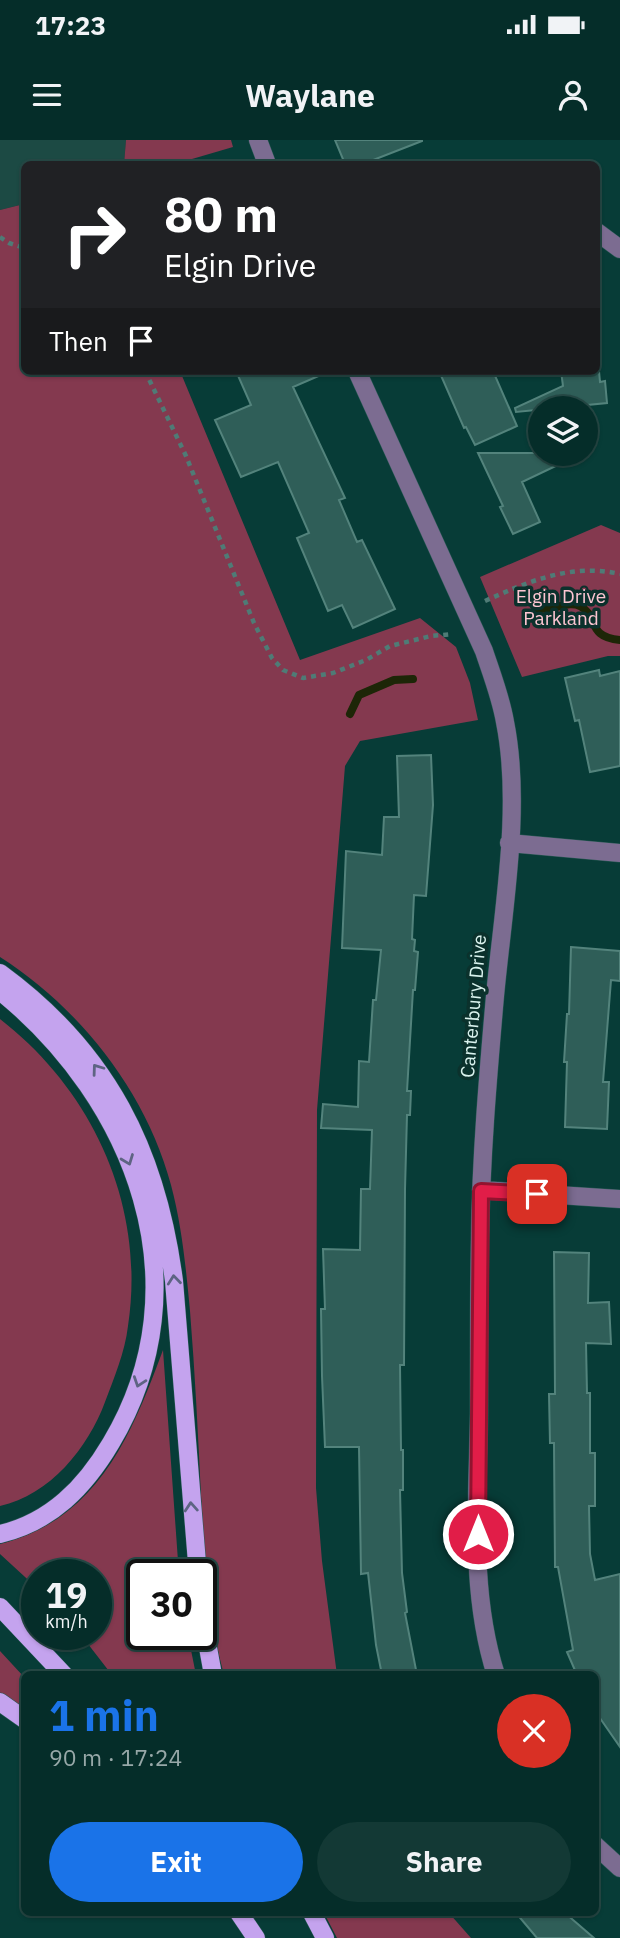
<!DOCTYPE html>
<html lang="en">
<head>
<meta charset="utf-8">
<style>
  body { margin:0; font-family:"IBM Plex Sans",sans-serif; background:#133935; color:#f1f3f6; height:100vh; display:flex; flex-direction:column; font-size:26px; white-space:nowrap }
  * { box-sizing:border-box; margin:0 }
  p { font-size:23px; color:#97a8a8 }
  .icon { flex:none; width:38px; height:38px; fill:none; stroke:currentColor; stroke-width:2; stroke-linecap:round; stroke-linejoin:round }
  .map { position:relative; flex:1; overflow:hidden }
  .panel { position:absolute; left:21px; top:1531px; width:578px; height:245px; display:flex; flex-direction:column; background:#052d29; border-radius:10px; box-shadow:0 2px 5px #0004,0 0 0 2px #264946 }
  .panel>* { flex:none }
  .guide { position:absolute; left:21px; top:21px; width:579px; height:214px; border-radius:10px; box-shadow:0 2px 5px #0004,0 0 0 2px #264946; background:#202124; color:#fff; overflow:hidden }
  .tools { position:absolute; left:528px; top:256px; display:grid; gap:14px }
  .tools a { display:grid; place-items:center; width:70px; height:70px; border-radius:50%; background:#052d29; box-shadow:0 2px 5px #0004,0 0 0 2px #264946; font-size:35px }
  .speed { position:absolute; left:21px; top:1419px; display:flex; gap:14px; font-size:35px; font-weight:700; text-align:center }
  .speed>* { display:grid; place-content:center; width:91px; height:91px; border-radius:50%; background:#052d29; box-shadow:0 2px 5px #0004,0 0 0 2px #264946; line-height:1 }
  .speed small { font-size:18px; font-weight:400 }
  .speed .limit { border:4px solid #111; border-radius:10px; background:#fff; color:#111 }
  .pin { position:absolute; display:grid; place-items:center; width:60px; height:60px; color:#fff; margin:-30px; border-radius:14px; box-shadow:0 4px 10px #0006 }
  .me { position:absolute; width:77px; margin:-38px; rotate:0deg; stroke-linejoin:round; filter:drop-shadow(0 0 5px #0008) }
  .turn { display:flex; align-items:center; gap:24px; height:147px; padding:0 28px; font-size:32px }
  .turn .icon { width:91px; height:91px; stroke-width:2.5 }
  .turn b { display:block; font-size:49px; line-height:60px }
  .then { display:flex; align-items:center; height:66px; padding:0 28px; background:#0003; gap:14px; font-size:26px }
  .round { display:grid; place-items:center; flex:none; width:74px; height:74px; border-radius:37px; background:#133935 }
  .headline { display:flex; align-items:center; justify-content:space-between; height:119px; padding:0 28px }
  h1 { font-size:42px; font-weight:800; line-height:52px; color:#1a73e8 }
  .primary-button { display:flex; gap:14px; margin-top:auto; padding:14px 28px }
  .primary-button a { flex:1; height:80px; border-radius:42px; background:#1a73e8; color:#fff; font-size:28px; font-weight:800; line-height:80px; text-align:center }
  .primary-button a+a { background:#133935; color:#f1f3f6 }
  .status { display:flex; justify-content:space-between; align-items:center; height:49px; padding:0 35px; background:#052d29; direction:ltr }
  .status svg { height:19px; fill:currentColor }
  header { display:flex; justify-content:space-between; align-items:center; height:91px; padding:0 28px; background:#052d29; font-size:32px; font-weight:800 }
  .map>svg:first-child { display:block }
  .built { fill:#1c4a44 }
  .green { fill:#84394f }
  .lines { fill:none; stroke-linecap:round; stroke-linejoin:round }
  .stream { stroke:#1d2607; stroke-width:8 }
  .building { fill:#2f5e58; stroke:#53837c; stroke-width:2 }
  .minor-casing { stroke:#295954; stroke-width:19 }
  .major-casing { stroke:#295954; stroke-width:19 }
  .path { stroke:#4f7b76; stroke-width:4.5; stroke-dasharray:5 5; stroke-linecap:butt }
  .minor { stroke:#7c6c91; stroke-width:18 }
  .major { stroke:#c4a3ee; stroke-width:18 }
  .oneway { stroke:#5e6483 }
  .route-casing { stroke:#92132f; stroke-width:18 }
  .route { stroke:#e11d48; stroke-width:12 }
  .labels { text-anchor:middle; stroke-width:7; stroke-linejoin:round; paint-order:stroke }
  .park-label { font-size:19px; fill:#fdc6d2; stroke:#0b312c }
  .street-label { font-size:19px; fill:#daf3ee; stroke:#0b312c }
</style>
</head>
<body>
<div class="status"><b>17:23</b><svg viewBox="0 0 49 12"><path d="M0 12V9h3v3zM5 12V6h3v6zM10 12V3h3v9zM15 12V0h3v12zM26 1h20v11H26zM47 4h2v5h-2z"/></svg></div>
<header><svg class="icon" aria-label="menu" viewBox="0 0 24 24"><path d="M4 6h16M4 12h16M4 18h16"/></svg>Waylane<svg class="icon" aria-label="person" viewBox="0 0 24 24"><circle cx="12" cy="8" r="4"/><path d="M4 21q1-7 8-7t8 7"/></svg></header>
<div class="map">
<svg width="620" height="1798" viewBox="0 0 620 1798">
  <rect width="100%" height="100%" fill="#073c37"/>
  <!-- built -->
  <path class="built" d="M 0,0 L 126,0 L 124,24 L 24,24 L 24,64 L 0,70 Z"/>
  <!-- green -->
  <path class="green" d="M 126,0 L 231,0 L 233,7 L 175,24 L 124,24 Z
    M 24,64 L 24,231 L 180,231 L 300,520 L 420,478 L 456,507 L 470,543 L 478,580 L 360,601 L 345,626 L 317,970 L 316,1348 L 322,1421 L 337,1535 L 224,1535 C 208,1477 205,1416 201,1356 C 198,1294 195,1233 190,1171 C 186,1129 182,1086 171,1045 C 146,952 81,869 0,817 L 0,70 Z
    M 601,385 L 620,393 L 620,516 L 608,516 L 522,537 L 480,437 Z
    M 0,879 C 94,952 146,1067 128,1186 C 125,1212 114,1238 105,1262 C 88,1308 50,1355 0,1366 Z
    M 163,1210 L 179,1435 L 142,1435 L 142,1494 L 188,1495 L 196,1535 L 112,1535 L 81,1495 L 96,1494 L 96,1435 L 37,1435 L 37,1448 L 0,1414 L 0,1404 C 98,1379 131,1296 163,1210 Z
    M 0,1511 L 24,1537 L 24,1577 L 0,1561 Z
    M 324,1773 L 449,1773 L 471,1798 L 337,1798 Z"/>
  <g class="lines">
    <!-- stream -->
    <path class="stream" d="M 536,468 C 553,472 567,460 580,466 C 599,476 586,497 620,500
      M 350,574 L 359,555 L 394,540 L 413,539"/>
  </g>
  <!-- building -->
  <path class="building" d="M 335,0 L 422,0 L 422,1 L 363,24 L 345,24 Z
    M 236,231 L 330,231 L 293,247 L 345,358 L 339,360 L 357,402 L 362,400 L 395,469 L 353,488 L 342,465 L 328,471 L 297,398 L 309,393 L 278,322 L 241,337 L 215,280 L 251,265 Z
    M 439,231 L 493,231 L 517,286 L 475,305 L 466,287 L 464,288 Z
    M 561,231 L 599,231 L 600,242 L 605,241 L 607,263 L 516,272 L 515,268 L 563,246 Z
    M 478,313 L 583,313 L 522,342 L 540,382 L 513,394 L 500,367 L 503,366 Z
    M 599,530 L 600,536 L 620,531 L 620,626 L 590,632 L 579,580 L 575,581 L 565,538 Z
    M 431,615 L 433,665 L 426,756 L 414,755 L 412,799 L 415,800 L 414,811 L 418,812 L 415,850 L 413,850 L 407,951 L 411,951 L 410,975 L 407,975 L 405,1049 L 404,1225 L 400,1225 L 401,1310 L 403,1310 L 403,1350 L 400,1350 L 402,1433 L 407,1472 L 405,1473 L 417,1535 L 382,1535 L 376,1505 L 368,1433 L 361,1434 L 359,1307 L 325,1307 L 322,1236 L 321,1169 L 325,1169 L 323,1109 L 360,1110 L 361,1049 L 370,1049 L 372,990 L 321,988 L 323,964 L 358,967 L 359,921 L 369,922 L 373,860 L 376,860 L 381,810 L 342,808 L 346,711 L 382,715 L 384,677 L 399,677 L 397,616 Z
    M 571,807 L 620,811 L 620,841 L 611,840 L 603,942 L 609,942 L 607,989 L 565,987 L 567,922 L 564,922 L 567,874 L 569,874 Z
    M 554,1112 L 589,1113 L 588,1163 L 609,1162 L 611,1204 L 586,1203 L 587,1253 L 590,1253 L 590,1313 L 595,1313 L 595,1366 L 589,1366 L 590,1414 L 595,1440 L 620,1434 L 620,1607 L 595,1571 L 595,1535 L 577,1535 L 567,1512 L 573,1510 L 558,1427 L 555,1427 L 554,1303 L 550,1303 L 549,1254 L 555,1254 Z
    M 516,1773 L 565,1773 L 594,1798 L 537,1798 Z"/>
  <g class="lines">
    <!-- minor casing -->
    <g class="minor-casing">
      <path id="minor" d="M 258,0 L 267,24
        M 597,92 L 620,109
        M 357,231 L 484,511 C 492,535 501,558 505,582 C 522,667 503,769 495,856 C 488,936 481,1017 480,1098 C 479,1156 479,1214 479,1273 C 478,1360 469,1451 496,1535
        M 509,703 L 620,713
        M 481,1050 L 620,1059
        M 595,1705 L 620,1728"/>
    </g>
    <!-- major casing -->
    <g class="major-casing">
      <path id="major" d="M 0,833 C 108,912 157,1011 174,1141 L 198,1435
        M 0,851 C 135,960 206,1144 111,1303 C 85,1347 51,1382 0,1394
        M 0,1467 L 64,1535
        M 201,1469 L 213,1535
        M 0,1562 L 24,1579
        M 239,1773 L 256,1798
        M 312,1773 L 325,1798"/>
    </g>
    <!-- path -->
    <path class="path" d="M 0,97 L 9,103 L 24,108
      M 145,231 L 186,316 L 254,483 L 272,518 L 283,530 L 303,538 L 333,533 L 366,520 L 390,506 L 431,496 L 453,494
      M 485,461 C 529,441 572,423 620,434"/>
    <!-- minor -->
    <use href="#minor" class="minor"/>
    <!-- major -->
    <use href="#major" class="major"/>
  </g>
  <!-- one-way arrows -->
  <defs><path id="oneway-chevron" d="M-2-3.5L2.5 0L-2 3.5" fill="none" stroke-width="1.6" stroke-linecap="round" stroke-linejoin="round" transform="scale(1.75)"/></defs>
  <g class="oneway">
    <use href="#oneway-chevron" transform="translate(97 929) rotate(-126)"/>
    <use href="#oneway-chevron" transform="translate(128 1020) rotate(69)"/>
    <use href="#oneway-chevron" transform="translate(174 1140) rotate(-96)"/>
    <use href="#oneway-chevron" transform="translate(139 1242) rotate(109)"/>
    <use href="#oneway-chevron" transform="translate(191 1367) rotate(-94)"/>
  </g>
  <g class="lines">
    <!-- route casing -->
    <g class="route-casing">
      <path id="route" d="M 478,1394 L 481,1051 L 537,1054"/>
    </g>
    <!-- route -->
    <use href="#route" class="route"/>
  </g>
  <g class="labels">
    <!-- park labels -->
    <g class="park-label">
      <text x="561" y="463">Elgin Drive<tspan x="561" dy="22">Parkland</tspan></text>
    </g>
    <!-- street labels -->
    <g class="street-label">
      <text transform="translate(473 866) rotate(-85)" y="7">Canterbury Drive</text>
    </g>
  </g>
</svg>
<div class="tools">
<a><svg class="icon" aria-label="layers" viewBox="0 0 24 24"><path d="M12 4l9 5-9 5-9-5zM3 14l9 5 9-5"/></svg></a>
</div>
<div class="speed"><div>19<small>km/h</small></div><div class="limit">30</div></div>
<div class="pin" style="left:537px;top:1054px;background:#d93025"><svg class="icon" aria-label="arrive" viewBox="0 0 24 24"><path d="M6 21V4h12l-3 4 3 4H6"/></svg></div>
<svg class="me" style="left:478px;top:1394px" viewBox="-20 -20 40 40"><circle r="17" fill="#e11d48" stroke="#fff" stroke-width="3"/><path d="M0-11L8 9 0 5-8 9z" fill="#fff"/></svg>
<div class="guide">
<div class="turn"><svg class="icon" aria-label="right" viewBox="0 0 24 24"><path d="M7 20v-9h11M14 6l5 5-5 5"/></svg><div><b>80 m</b>Elgin Drive</div></div>
<div class="then">Then<svg class="icon" aria-label="arrive" viewBox="0 0 24 24"><path d="M6 21V4h12l-3 4 3 4H6"/></svg></div>
</div>
<section class="panel">
<div class="headline"><div><h1>1 min</h1><p>90 m · 17:24</p></div><a class="round" style="background:#d93025;color:#fff"><svg class="icon" aria-label="close" viewBox="0 0 24 24"><path d="M6 6l12 12M18 6L6 18"/></svg></a></div>
<div class="primary-button"><a>Exit</a><a>Share</a></div>
</section>
</div>
</body>
</html>
